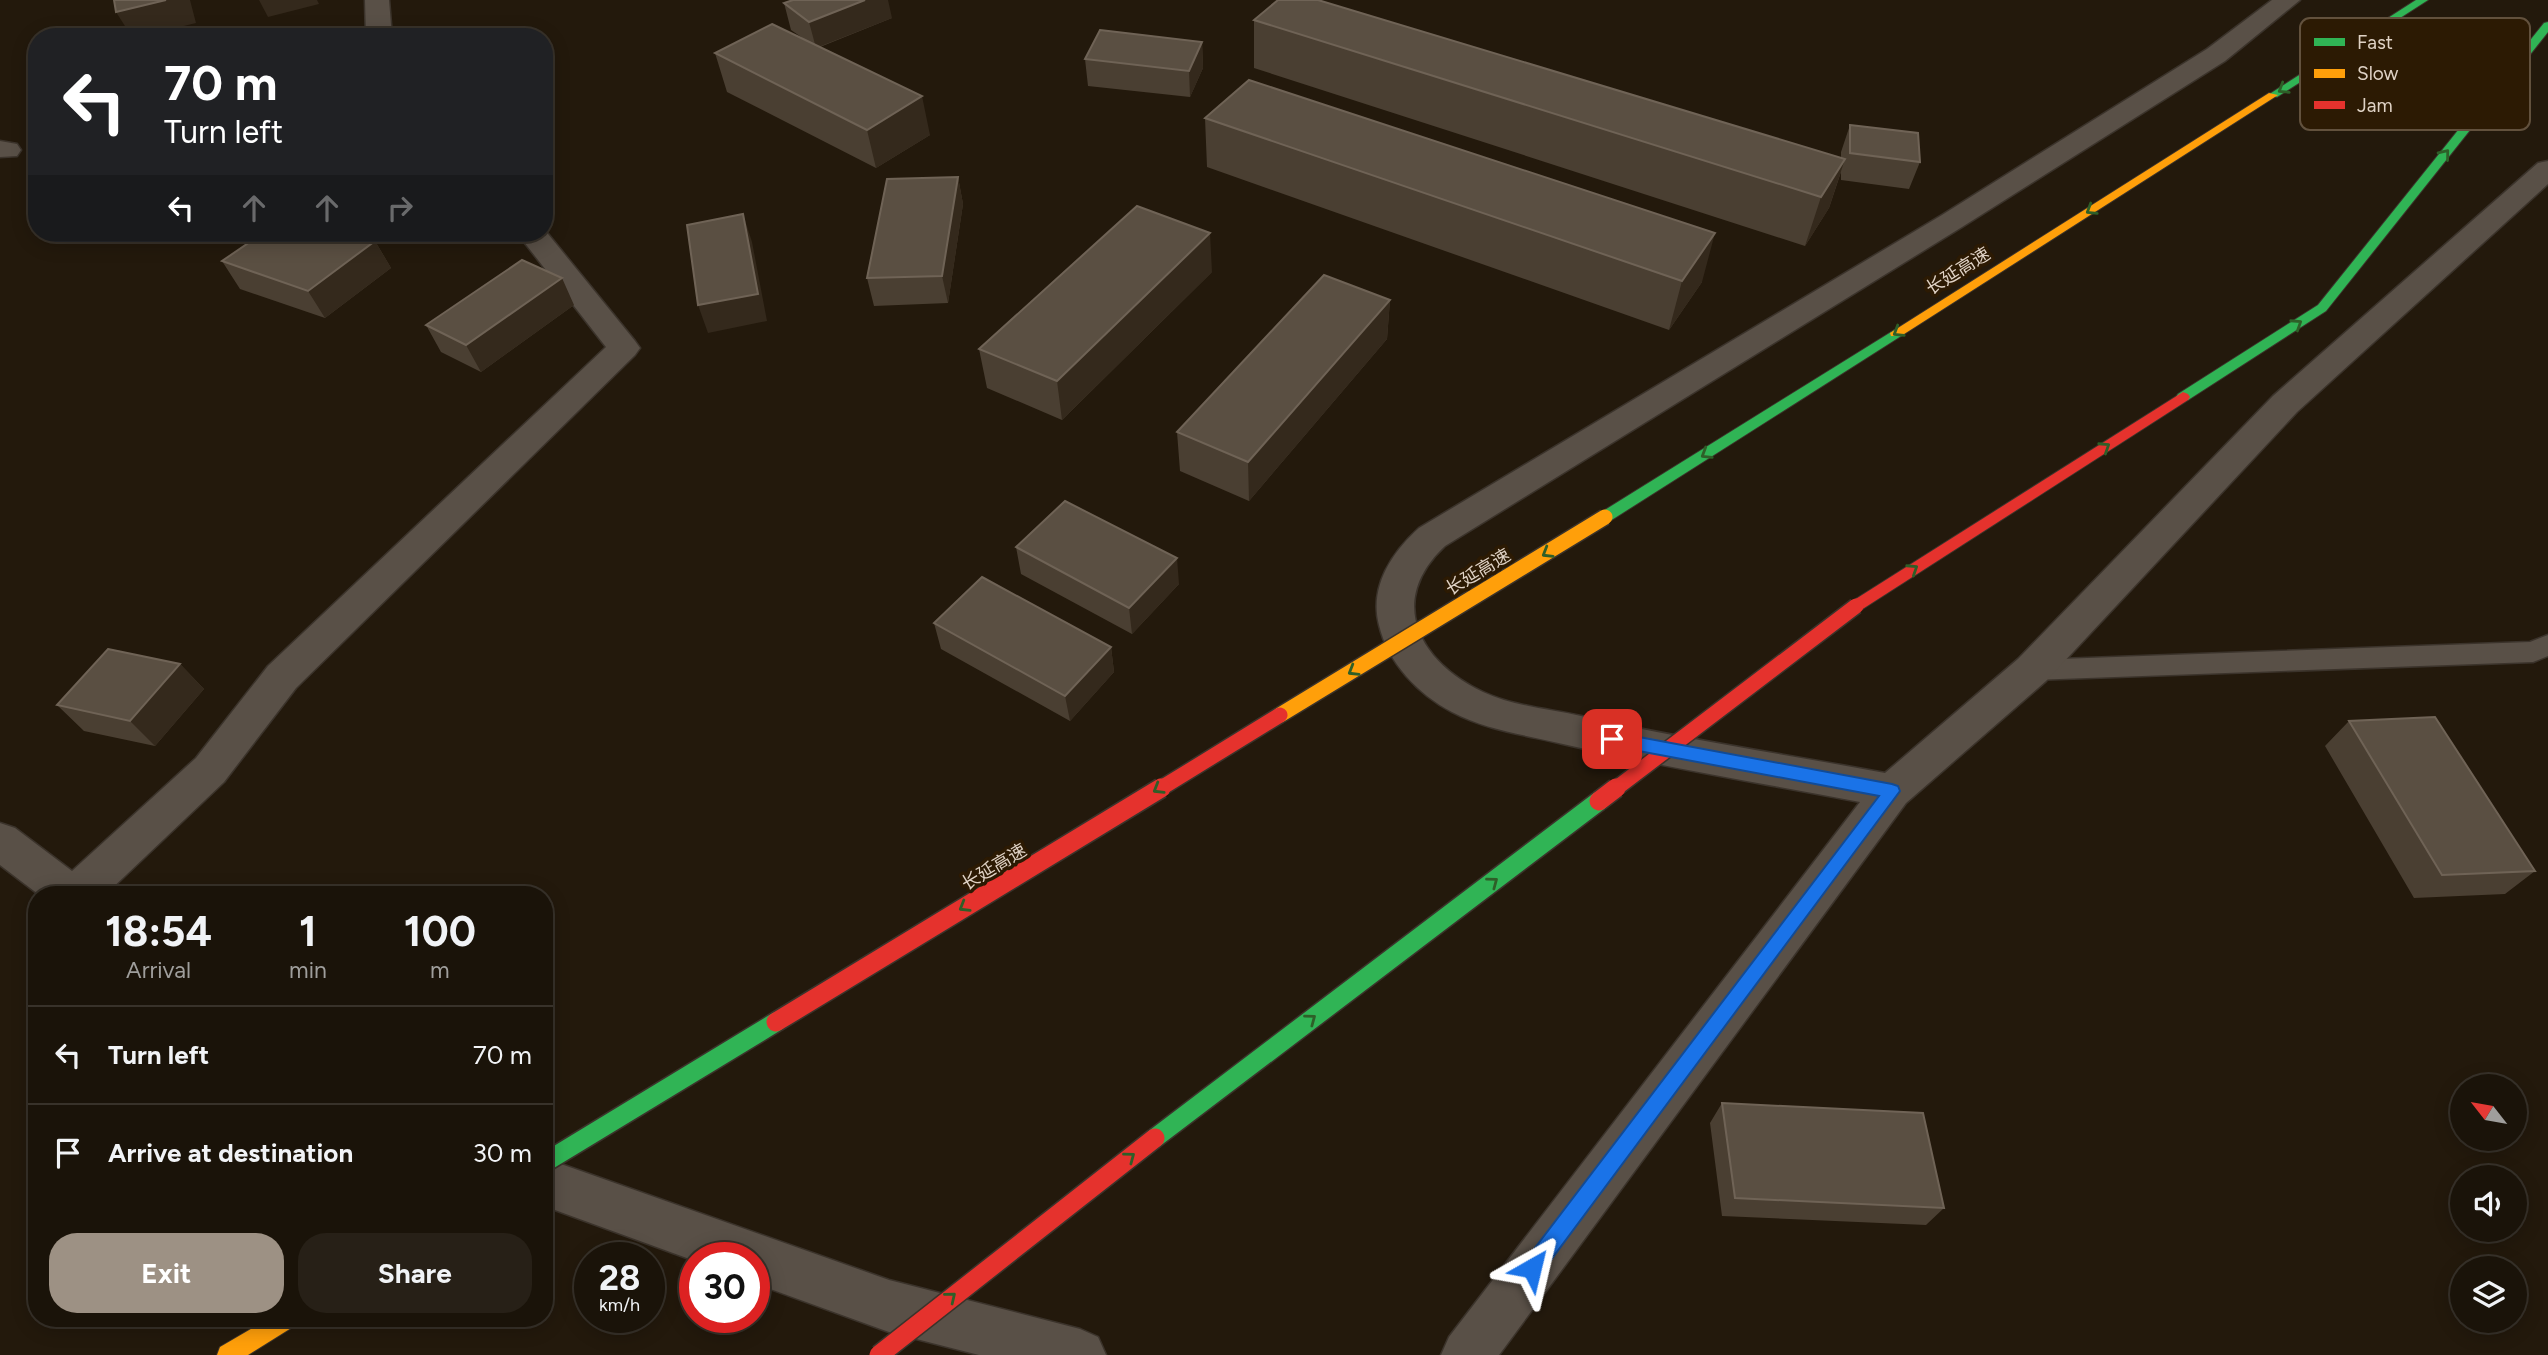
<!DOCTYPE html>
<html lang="en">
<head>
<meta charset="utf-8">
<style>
  body { margin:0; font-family:Figtree,"Noto Sans SC",sans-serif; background:#272017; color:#f1f3f6; height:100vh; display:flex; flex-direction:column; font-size:26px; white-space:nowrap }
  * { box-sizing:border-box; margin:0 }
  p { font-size:23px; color:#9f9e9c }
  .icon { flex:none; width:38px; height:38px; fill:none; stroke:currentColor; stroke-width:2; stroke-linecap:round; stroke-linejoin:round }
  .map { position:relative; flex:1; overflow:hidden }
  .side { position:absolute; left:28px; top:886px; width:525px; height:441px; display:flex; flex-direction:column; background:#1a1309; border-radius:28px; box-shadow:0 4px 18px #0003,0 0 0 2px #38322a }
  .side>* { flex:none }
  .guide { position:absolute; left:28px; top:28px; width:525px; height:214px; border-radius:28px; box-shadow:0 4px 18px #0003,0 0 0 2px #38322a; background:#202124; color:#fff; overflow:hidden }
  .needle { width:46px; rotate:301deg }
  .fabs { position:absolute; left:2450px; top:1074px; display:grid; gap:14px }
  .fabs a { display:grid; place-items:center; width:77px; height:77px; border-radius:50%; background:#1a1309; box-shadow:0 4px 18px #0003,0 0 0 2px #38322a; font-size:35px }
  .speed { position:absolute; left:574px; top:1242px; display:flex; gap:14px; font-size:35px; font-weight:700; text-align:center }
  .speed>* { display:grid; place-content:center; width:91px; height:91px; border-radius:50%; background:#1a1309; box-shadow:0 4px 18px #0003,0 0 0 2px #38322a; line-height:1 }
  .speed small { font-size:18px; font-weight:400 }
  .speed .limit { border:10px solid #d22; background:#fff; color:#111 }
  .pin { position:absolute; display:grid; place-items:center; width:60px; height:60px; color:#fff; margin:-30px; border-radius:14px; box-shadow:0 4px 10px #0006 }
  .me { position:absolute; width:77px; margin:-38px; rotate:37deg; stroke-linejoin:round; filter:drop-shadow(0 0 5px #0008) }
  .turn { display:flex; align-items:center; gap:24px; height:147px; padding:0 21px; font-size:32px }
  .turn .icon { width:91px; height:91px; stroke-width:2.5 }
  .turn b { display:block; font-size:49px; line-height:60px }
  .lanes { display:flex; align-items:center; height:66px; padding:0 21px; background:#0003; justify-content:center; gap:35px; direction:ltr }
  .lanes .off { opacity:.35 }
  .eta { display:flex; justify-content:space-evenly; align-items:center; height:119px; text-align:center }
  .eta b { font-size:42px; font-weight:700; line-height:49px }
  .cta { display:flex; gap:14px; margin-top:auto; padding:14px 21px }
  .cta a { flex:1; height:80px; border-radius:28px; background:#9d9184; color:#fff; font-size:28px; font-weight:700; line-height:80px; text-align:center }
  .cta a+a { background:#272017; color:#f1f3f6 }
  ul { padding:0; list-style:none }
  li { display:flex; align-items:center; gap:21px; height:98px; padding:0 21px; border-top:2px solid #38322a }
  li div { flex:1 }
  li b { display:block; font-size:26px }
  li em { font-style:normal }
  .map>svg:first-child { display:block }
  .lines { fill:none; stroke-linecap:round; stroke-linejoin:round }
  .lane-casing { stroke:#3b332b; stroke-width:3 }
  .street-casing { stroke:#3b332b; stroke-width:3 }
  .fast-casing { stroke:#3b332b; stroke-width:2 }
  .slow-casing { stroke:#3b332b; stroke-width:2 }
  .jam-casing { stroke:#3b332b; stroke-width:2 }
  .lane { fill:#595047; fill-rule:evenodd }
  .street { fill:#595047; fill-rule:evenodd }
  .fast { fill:#30b455; fill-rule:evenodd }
  .slow { fill:#ff9f0a; fill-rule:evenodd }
  .jam { fill:#e5322d; fill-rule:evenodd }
  .fast-bridge-casing { stroke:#3b332b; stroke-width:22; stroke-linecap:butt }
  .slow-bridge-casing { stroke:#3b332b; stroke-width:18; stroke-linecap:butt }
  .jam-bridge-far1-casing { stroke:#3b332b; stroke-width:18; stroke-linecap:butt }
  .jam-bridge-casing { stroke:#3b332b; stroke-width:22; stroke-linecap:butt }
  .fast-bridge { stroke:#30b455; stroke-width:19 }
  .slow-bridge { stroke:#ff9f0a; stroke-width:15 }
  .jam-bridge-far1 { stroke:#e5322d; stroke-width:15 }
  .jam-bridge { stroke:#e5322d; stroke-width:19 }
  .wall { fill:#4a3f32 }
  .shaded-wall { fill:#34291c }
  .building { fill:#5a4f42; stroke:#6f6356; stroke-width:2 }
  .oneway { stroke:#2e5f28 }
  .route { fill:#1a73e8; stroke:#114b97; stroke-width:2 }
  .labels { text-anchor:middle; stroke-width:7; stroke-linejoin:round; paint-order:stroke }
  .street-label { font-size:18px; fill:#dfd2c5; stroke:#2c1a03 }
  .key { fill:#2c1a03; stroke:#62513d; stroke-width:2 }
  .key-label { font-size:19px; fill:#dfd2c5 }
</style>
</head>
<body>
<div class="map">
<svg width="2548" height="1355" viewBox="0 0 2548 1355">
  <rect width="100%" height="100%" fill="#23190c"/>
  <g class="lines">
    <!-- lane casing -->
    <g class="lane-casing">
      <path id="lane" d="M 2548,635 L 2548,656 L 2533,662 L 2032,680 L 2023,677 L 2019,670 L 2023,663 L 2032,660 L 2530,642 Z"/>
    </g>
    <!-- street casing -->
    <g class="street-casing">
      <path id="street" d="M 365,0 L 389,0 L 392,37 L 366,37 Z
        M 2272,0 L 2300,0 L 2225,61 L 1962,227 L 1445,546 C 1386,601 1419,662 1483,692 C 1513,706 1549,709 1581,716 C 1682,739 1784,754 1885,773 L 2018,659 L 2273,396 L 2538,163 L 2548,161 L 2548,184 L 2297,412 L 2046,681 L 1906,803 L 1499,1355 L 1441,1355 L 1449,1337 L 1860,802 C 1761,783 1662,767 1563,744 C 1526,735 1486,730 1452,712 C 1418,694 1388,663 1379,625 C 1369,587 1392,552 1419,528 L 1942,215 L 2207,49 Z
        M 0,141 L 17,144 L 21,150 L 17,156 L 0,157 Z
        M 544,229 L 635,341 L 640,348 L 635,355 L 296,688 L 224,782 L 106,894 L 38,894 L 0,865 L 0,823 L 15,828 L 72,871 L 196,758 L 268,666 L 606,347 L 517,233 L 544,233 Z
        M 544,1158 L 889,1280 L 1080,1329 L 1098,1337 L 1106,1355 L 979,1355 L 889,1332 L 754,1283 L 754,1258 L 695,1258 L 695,1261 L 544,1206 Z"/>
    </g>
    <!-- fast casing -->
    <g class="fast-casing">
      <path id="fast" d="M 2416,0 L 2428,0 L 2277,97 L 2268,95 Z
        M 2548,22 L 2548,32 L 2326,311 L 2188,400 L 2178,400 L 2176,397 L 2178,394 L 2318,305 L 2544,23 Z
        M 1896,329 L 1901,330 L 1901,336 L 1610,521 L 1600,521 L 1598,517 L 1600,513 Z"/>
    </g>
    <!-- slow casing -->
    <g class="slow-casing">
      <path id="slow" d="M 2269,93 L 2278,95 L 1901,336 L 1891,336 L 1890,333 Z
        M 270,1318 L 300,1318 L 296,1325 L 248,1355 L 217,1355 L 220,1347 Z"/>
    </g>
    <!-- jam casing -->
    <g class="jam-casing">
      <path id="jam" d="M 2183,392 L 2188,394 L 2190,397 L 2188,400 L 1861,610 L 1851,610 L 1848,606 L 1851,602 Z"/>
    </g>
    <!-- lane -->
    <use href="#lane" class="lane"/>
    <!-- street -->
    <use href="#street" class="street"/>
    <!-- fast -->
    <use href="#fast" class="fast"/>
    <!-- slow -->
    <use href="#slow" class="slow"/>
    <!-- jam -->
    <use href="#jam" class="jam"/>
    <!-- fast-bridge casing -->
    <g class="fast-bridge-casing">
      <path id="fast-bridge" d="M 1155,1138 L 1599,801
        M 544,1163 L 776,1022"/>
    </g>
    <!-- slow-bridge casing -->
    <g class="slow-bridge-casing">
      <path id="slow-bridge" d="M 1280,715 L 1605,517"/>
    </g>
    <!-- jam-bridge-far1 casing -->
    <g class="jam-bridge-far1-casing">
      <path id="jam-bridge-far1" d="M 1158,790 L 1280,715
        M 1614,790 L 1856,606"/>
    </g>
    <!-- jam-bridge casing -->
    <g class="jam-bridge-casing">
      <path id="jam-bridge" d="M 1599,801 L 1616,788
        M 776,1022 L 1161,788
        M 879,1355 L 1155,1138"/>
    </g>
    <!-- fast-bridge -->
    <use href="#fast-bridge" class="fast-bridge"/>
    <!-- slow-bridge -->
    <use href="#slow-bridge" class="slow-bridge"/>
    <!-- jam-bridge-far1 -->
    <use href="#jam-bridge-far1" class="jam-bridge-far1"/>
    <!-- jam-bridge -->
    <use href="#jam-bridge" class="jam-bridge"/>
  </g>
  <!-- wall -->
  <path class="wall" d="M 784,3 L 892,18 L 820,47 L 930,135 L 876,168 L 727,92 L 715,53 L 804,39 L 791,30 Z
    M 1254,20 L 1841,158 L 1841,152 L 1850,125 L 1920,162 L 1909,189 L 1841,180 L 1841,172 L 1829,208 L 1805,246 L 1254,68 Z
    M 1202,42 L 1203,68 L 1190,97 L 1088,86 L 1085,59 Z
    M 1205,118 L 1702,282 L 1669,330 L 1207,167 Z
    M 958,177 L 963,204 L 948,303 L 874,306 L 867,278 Z
    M 375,241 L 391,268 L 325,318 L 240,289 L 222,261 Z
    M 1212,272 L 1062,420 L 987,388 L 979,349 Z
    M 1390,300 L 1387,339 L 1249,501 L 1180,471 L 1177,432 Z
    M 574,305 L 481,372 L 441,352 L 426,325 Z
    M 1016,547 L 1179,584 L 1132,634 L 1021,574 Z
    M 934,623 L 1111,647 L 1114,672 L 1070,721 L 941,649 Z
    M 180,664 L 204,689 L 155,746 L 84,731 L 57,705 Z
    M 2349,721 L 2535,871 L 2505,894 L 2414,898 L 2325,746 Z
    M 1722,1103 L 1944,1208 L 1926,1225 L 1722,1216 L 1710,1123 Z"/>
  <!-- shaded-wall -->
  <path class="shaded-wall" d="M 166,0 L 190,0 L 196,23 L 139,37 L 132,37 L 116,12 Z
    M 259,0 L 317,0 L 319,4 L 268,17 Z
    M 865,0 L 888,0 L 892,18 L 816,48 L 809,22 Z
    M 1202,42 L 1203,68 L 1190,97 L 1189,71 Z
    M 922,96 L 930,135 L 876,168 L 867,130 Z
    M 1845,159 L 1829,208 L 1805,246 L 1821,197 Z
    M 958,177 L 963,204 L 948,303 L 942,276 Z
    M 743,214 L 752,242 L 767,321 L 708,333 L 698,305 Z
    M 1210,233 L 1212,272 L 1062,420 L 1057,381 Z
    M 1715,233 L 1702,282 L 1669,330 L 1682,281 Z
    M 375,241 L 391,268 L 325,318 L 308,291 Z
    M 562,278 L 574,305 L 481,372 L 466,345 Z
    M 1390,300 L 1387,339 L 1249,501 L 1248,462 Z
    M 1177,558 L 1179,584 L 1132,634 L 1129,608 Z
    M 1111,647 L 1114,672 L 1070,721 L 1065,696 Z
    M 180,664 L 204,689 L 155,746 L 130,721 Z"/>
  <!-- building -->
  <path class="building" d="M 114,0 L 166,0 L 116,12 Z
    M 793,0 L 865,0 L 809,22 L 784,3 Z
    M 1278,0 L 1318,0 L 1845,159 L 1821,197 L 1254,20 Z
    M 772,24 L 922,96 L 867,130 L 715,53 Z
    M 1100,30 L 1202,42 L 1189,71 L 1085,59 Z
    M 1249,80 L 1715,233 L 1682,281 L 1205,118 Z
    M 1850,125 L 1918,133 L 1920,162 L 1850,153 Z
    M 958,177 L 942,276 L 867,278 L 887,179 Z
    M 1137,206 L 1210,233 L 1057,381 L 979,349 Z
    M 743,214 L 758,294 L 698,305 L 687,225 Z
    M 263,233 L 351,233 L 375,241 L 308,291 L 222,261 Z
    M 522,260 L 562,278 L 466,345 L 426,325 Z
    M 1324,275 L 1390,300 L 1248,462 L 1177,432 Z
    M 1065,501 L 1177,558 L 1129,608 L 1016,547 Z
    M 982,577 L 1111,647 L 1065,696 L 934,623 Z
    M 108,649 L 180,664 L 130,721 L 57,705 Z
    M 2435,717 L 2535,871 L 2442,875 L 2349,721 Z
    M 1722,1103 L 1923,1113 L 1944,1208 L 1735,1198 Z"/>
  <!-- one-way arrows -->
  <defs><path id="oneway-chevron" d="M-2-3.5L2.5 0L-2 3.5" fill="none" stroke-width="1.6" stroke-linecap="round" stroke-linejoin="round" transform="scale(1.75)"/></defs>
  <g class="oneway">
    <use href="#oneway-chevron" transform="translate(2283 89) rotate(148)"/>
    <use href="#oneway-chevron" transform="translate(2445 154) rotate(-51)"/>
    <use href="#oneway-chevron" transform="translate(2091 210) rotate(148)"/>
    <use href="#oneway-chevron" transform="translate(2297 324) rotate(-33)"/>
    <use href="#oneway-chevron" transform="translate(1898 332) rotate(148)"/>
    <use href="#oneway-chevron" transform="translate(2105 447) rotate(-33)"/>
    <use href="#oneway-chevron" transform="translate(1706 454) rotate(148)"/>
    <use href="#oneway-chevron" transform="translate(1547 553) rotate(149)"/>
    <use href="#oneway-chevron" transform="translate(1913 569) rotate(-33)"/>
    <use href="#oneway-chevron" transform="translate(1353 671) rotate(149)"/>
    <use href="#oneway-chevron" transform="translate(1158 789) rotate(149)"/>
    <use href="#oneway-chevron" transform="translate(1493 882) rotate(-37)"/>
    <use href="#oneway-chevron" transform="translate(964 907) rotate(149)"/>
    <use href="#oneway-chevron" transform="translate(1311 1019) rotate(-37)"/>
    <use href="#oneway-chevron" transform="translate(1130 1157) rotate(-37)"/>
    <use href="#oneway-chevron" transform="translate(951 1297) rotate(-39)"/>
  </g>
  <!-- route -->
  <path class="route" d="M 1612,732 L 1892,784 L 1898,786 L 1900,791 L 1539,1276 L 1532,1279 L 1525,1276 L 1522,1268 L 1525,1261 L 1879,796 L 1612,746 L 1606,744 L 1604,739 L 1606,734 Z"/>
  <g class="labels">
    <!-- street labels -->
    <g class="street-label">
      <text transform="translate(1958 271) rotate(-32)" y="6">长延高速</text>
      <text transform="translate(1478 572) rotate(-31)" y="6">长延高速</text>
      <text transform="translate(994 867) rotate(-31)" y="6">长延高速</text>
    </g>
  </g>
  <!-- legend -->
  <rect x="2300" y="18" width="230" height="112" rx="10" class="key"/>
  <rect x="2314" y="38" width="31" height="8" fill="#30b455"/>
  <rect x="2314" y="69" width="31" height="9" fill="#ff9f0a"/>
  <rect x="2314" y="101" width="31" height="8" fill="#e5322d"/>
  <g class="key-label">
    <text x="2357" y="49">Fast</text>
    <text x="2357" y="80">Slow</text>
    <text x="2357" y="112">Jam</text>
  </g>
</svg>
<div class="fabs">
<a><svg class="needle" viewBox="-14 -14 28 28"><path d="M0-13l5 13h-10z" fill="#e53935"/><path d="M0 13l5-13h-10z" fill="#9f9e9c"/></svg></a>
<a><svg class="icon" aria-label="sound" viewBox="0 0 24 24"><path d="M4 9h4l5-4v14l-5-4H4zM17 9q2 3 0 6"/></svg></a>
<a><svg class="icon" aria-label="layers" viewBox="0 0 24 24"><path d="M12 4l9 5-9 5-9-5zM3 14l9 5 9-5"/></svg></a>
</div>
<div class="speed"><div>28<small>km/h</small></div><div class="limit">30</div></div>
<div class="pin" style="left:1612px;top:739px;background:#d93025"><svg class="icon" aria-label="arrive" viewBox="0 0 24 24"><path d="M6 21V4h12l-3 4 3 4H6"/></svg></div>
<svg class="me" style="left:1532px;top:1268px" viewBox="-20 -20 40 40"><path d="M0-17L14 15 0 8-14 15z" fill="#1a73e8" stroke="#fff" stroke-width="4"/></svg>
<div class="guide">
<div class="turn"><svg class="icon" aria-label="left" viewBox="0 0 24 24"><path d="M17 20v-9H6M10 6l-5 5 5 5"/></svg><div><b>70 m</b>Turn left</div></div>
<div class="lanes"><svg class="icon" aria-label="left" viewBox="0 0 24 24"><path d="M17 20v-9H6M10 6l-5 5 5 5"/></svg><svg class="icon off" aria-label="ahead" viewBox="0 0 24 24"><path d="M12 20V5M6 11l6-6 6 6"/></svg><svg class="icon off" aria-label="ahead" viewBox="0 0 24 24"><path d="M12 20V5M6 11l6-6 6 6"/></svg><svg class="icon off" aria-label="right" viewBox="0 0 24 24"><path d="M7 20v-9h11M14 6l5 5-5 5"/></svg></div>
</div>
<section class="side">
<div class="eta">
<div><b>18:54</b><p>Arrival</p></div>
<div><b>1</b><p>min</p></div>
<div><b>100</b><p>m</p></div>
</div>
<ul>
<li><svg class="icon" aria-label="left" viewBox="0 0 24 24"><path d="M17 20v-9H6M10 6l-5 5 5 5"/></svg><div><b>Turn left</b></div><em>70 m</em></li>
<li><svg class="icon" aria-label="arrive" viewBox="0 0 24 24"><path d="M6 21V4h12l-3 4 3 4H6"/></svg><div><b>Arrive at destination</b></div><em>30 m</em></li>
</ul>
<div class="cta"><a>Exit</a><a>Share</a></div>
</section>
</div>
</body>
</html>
